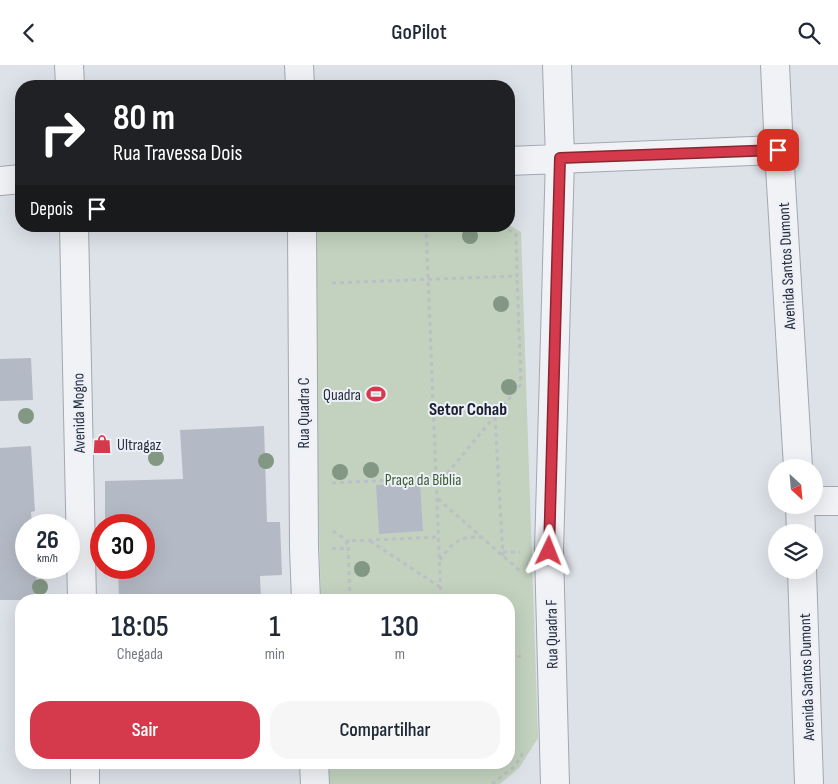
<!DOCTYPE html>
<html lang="pt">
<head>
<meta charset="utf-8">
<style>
  body { margin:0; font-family:"Sofia Sans Condensed",sans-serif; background:#f6f6f7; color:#1f2937; height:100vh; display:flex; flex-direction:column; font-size:19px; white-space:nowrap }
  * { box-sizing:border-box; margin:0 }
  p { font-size:16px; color:#747a83 }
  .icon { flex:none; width:28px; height:28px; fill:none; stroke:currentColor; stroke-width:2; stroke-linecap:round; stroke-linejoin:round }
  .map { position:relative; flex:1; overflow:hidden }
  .drawer { position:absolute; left:15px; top:529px; width:500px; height:175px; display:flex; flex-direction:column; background:#fff; border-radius:20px; box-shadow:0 5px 20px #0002 }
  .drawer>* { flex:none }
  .top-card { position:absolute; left:15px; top:15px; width:500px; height:152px; border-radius:20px; box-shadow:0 5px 20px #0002; background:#202124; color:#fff; overflow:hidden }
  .needle { width:32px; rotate:154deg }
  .buttons { position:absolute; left:768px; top:394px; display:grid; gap:10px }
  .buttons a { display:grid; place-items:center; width:55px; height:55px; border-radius:50%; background:#fff; box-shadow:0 5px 20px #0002; font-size:25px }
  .speed { position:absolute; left:15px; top:449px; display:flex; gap:10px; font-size:25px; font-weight:700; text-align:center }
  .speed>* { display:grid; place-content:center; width:65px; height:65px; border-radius:50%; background:#fff; box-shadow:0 5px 20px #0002; line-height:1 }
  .speed small { font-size:12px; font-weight:400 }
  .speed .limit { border:8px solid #d22; background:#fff; color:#111 }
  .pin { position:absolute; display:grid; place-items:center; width:42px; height:42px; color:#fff; margin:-21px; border-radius:10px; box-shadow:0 2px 8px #0006 }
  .me { position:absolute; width:55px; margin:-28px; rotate:2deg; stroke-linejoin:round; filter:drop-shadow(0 0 4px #0008) }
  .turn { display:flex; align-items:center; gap:18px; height:105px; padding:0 15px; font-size:22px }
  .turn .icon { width:65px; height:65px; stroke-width:2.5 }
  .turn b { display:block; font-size:35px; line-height:42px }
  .then { display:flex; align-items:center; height:48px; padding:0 15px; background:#0003; gap:10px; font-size:19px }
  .eta { display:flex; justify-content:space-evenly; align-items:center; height:85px; text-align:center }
  .eta b { font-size:30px; font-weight:600; line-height:35px }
  .button { display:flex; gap:10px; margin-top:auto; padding:10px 15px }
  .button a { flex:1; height:58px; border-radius:20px; background:#d53a4c; color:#fff; font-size:20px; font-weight:600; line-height:58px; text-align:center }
  .button a+a { background:#f6f6f7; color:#1f2937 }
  header { display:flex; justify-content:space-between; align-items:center; height:65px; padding:0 15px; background:#fff; font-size:22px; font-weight:600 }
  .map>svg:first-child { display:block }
  .green { fill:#c2d2be }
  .building { fill:#b4bac5 }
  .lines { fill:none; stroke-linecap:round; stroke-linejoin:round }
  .minor-casing { stroke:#a2a8b2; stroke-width:30 }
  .path { stroke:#bbbfc6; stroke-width:3; stroke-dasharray:4 4; stroke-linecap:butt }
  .minor { stroke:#f0f2f6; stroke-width:28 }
  .tree { fill:#839884 }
  .route-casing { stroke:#8a2631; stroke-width:12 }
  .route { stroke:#d53a4c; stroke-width:9 }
  .labels { text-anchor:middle; stroke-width:4; stroke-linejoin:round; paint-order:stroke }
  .street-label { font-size:16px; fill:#262e3f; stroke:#edf0f6 }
  .poi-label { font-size:16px; fill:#262e3f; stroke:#edf0f6; text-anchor:end }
  .park-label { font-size:16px; fill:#395c32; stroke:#edf0f6 }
  .neighbourhood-label { font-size:18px; font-weight:bold; fill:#181f30; stroke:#edf0f6 }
</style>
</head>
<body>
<header><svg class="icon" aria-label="back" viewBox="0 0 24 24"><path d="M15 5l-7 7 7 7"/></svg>GoPilot<svg class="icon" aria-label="search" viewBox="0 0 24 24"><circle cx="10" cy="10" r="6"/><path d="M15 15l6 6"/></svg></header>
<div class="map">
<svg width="838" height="719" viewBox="0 0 838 719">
  <rect width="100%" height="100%" fill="#dde1e8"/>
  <!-- green -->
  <path class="green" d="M 509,160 L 521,167 L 538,673 L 519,703 L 500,719 L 330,719 L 328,698 L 509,698 L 509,535 L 321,535 L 310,168 L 319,161 Z"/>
  <!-- building -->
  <path class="building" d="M 31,293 L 33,335 L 0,336 L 0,294 Z
    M 264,361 L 267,457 L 280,457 L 282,510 L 260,511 L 261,535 L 119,535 L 118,502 L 144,502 L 144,460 L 105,460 L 105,416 L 183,414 L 180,365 Z
    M 31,381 L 35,446 L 31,447 L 32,460 L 26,460 L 26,502 L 36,502 L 37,535 L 0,535 L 0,383 Z
    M 420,418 L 423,466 L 379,469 L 376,420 Z"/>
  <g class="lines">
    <!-- minor casing -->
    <g class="minor-casing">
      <path id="minor" d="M 69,0 L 70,21
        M 299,0 L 300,21
        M 775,0 L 779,85 L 798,402
        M 509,96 L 779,85
        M 0,116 L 21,114
        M 74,161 L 82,535
        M 302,161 L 304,483 L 306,535
        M 814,436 L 838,436
        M 800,440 L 801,468
        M 802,505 L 809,719
        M 85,698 L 85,719
        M 314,698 L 315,719
        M 555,719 L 549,486 L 560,93 L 557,0"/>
    </g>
    <!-- path -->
    <path class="path" d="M 426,161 L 441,535
      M 331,162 L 350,161
      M 332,218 L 517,211 L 516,169 L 502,161
      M 495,352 L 503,491
      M 332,418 L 436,413
      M 437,421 L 521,319 L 517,211
      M 438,434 L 520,506
      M 333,466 L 348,476 L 350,535
      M 370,476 L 440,522
      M 332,483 L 342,484 L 348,476 L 438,472
      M 503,487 L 520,487
      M 440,495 C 452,478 459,471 481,472
      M 509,592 L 523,591
      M 492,719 L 515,701 L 523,688"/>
    <!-- minor -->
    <use href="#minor" class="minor"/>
  </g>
  <!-- trees -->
  <g class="tree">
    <circle cx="470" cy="171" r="8"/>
    <circle cx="501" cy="239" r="8"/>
    <circle cx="509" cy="322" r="8"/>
    <circle cx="26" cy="351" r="8"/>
    <circle cx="156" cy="393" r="8"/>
    <circle cx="266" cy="396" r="8"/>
    <circle cx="371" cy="405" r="8"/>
    <circle cx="340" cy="407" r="8"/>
    <circle cx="362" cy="504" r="8"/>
    <circle cx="40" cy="522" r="8"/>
  </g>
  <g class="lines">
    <!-- route casing -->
    <g class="route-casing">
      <path id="route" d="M 549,486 L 560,93 L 778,85"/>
    </g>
    <!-- route -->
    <use href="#route" class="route"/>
  </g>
  <!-- icons -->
  <defs>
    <g id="stadium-bare" transform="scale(1.5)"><path d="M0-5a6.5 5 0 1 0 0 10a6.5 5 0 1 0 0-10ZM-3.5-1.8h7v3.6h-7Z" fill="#d53a4c" stroke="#edf0f6" stroke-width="2.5" paint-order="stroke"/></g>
    <g id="shop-bare" transform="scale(1.5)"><path d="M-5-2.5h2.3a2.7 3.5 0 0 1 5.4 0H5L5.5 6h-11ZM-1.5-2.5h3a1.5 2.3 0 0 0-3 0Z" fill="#d53a4c" stroke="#edf0f6" stroke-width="2.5" paint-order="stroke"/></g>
  </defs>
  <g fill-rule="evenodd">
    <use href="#stadium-bare" x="376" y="329"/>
    <use href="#shop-bare" x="102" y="379"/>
  </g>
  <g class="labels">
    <!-- street labels -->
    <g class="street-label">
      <text transform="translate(786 201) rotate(-93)" y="6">Avenida Santos Dumont</text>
      <text transform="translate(78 348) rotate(-91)" y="6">Avenida Mogno</text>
      <text transform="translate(303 348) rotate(-90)" y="6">Rua Quadra C</text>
      <text transform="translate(551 569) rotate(-91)" y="6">Rua Quadra F</text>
      <text transform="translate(806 612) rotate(-92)" y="6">Avenida Santos Dumont</text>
    </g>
    <!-- poi labels -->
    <g class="poi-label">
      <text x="361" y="335">Quadra</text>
      <text x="117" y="385" text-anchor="start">Ultragaz</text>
    </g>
    <!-- park labels -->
    <g class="park-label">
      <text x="423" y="420">Praça da Bíblia</text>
    </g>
    <!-- neighbourhood labels -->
    <g class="neighbourhood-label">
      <text x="468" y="350">Setor Cohab</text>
    </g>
  </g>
</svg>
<div class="buttons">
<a><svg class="needle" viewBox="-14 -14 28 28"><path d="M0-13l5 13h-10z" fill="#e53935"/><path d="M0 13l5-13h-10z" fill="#747a83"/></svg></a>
<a><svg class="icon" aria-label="layers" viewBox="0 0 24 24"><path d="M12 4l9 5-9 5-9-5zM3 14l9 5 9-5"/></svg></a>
</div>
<div class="speed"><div>26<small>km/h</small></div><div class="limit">30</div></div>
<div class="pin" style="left:778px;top:85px;background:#d93025"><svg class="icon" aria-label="arrive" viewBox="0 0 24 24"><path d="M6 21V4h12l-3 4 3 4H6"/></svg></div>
<svg class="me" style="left:549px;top:486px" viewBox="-20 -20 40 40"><path d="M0-17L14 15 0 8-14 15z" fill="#d53a4c" stroke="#fff" stroke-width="4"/></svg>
<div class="top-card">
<div class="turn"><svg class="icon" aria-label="right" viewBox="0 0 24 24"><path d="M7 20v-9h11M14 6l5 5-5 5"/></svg><div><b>80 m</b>Rua Travessa Dois</div></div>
<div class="then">Depois<svg class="icon" aria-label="arrive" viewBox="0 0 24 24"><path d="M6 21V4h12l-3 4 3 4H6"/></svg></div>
</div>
<section class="drawer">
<div class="eta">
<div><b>18:05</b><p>Chegada</p></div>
<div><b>1</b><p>min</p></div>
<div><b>130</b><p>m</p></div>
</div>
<div class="button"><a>Sair</a><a>Compartilhar</a></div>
</section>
</div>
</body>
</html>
